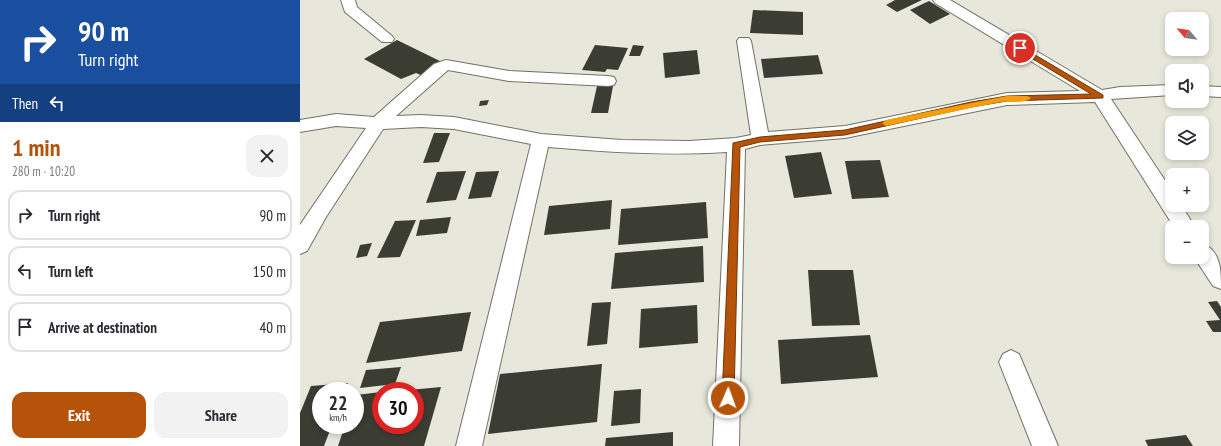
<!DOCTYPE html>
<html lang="en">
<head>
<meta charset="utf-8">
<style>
  body { margin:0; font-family:"PT Sans Narrow",sans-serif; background:#f2f2f3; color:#2b2b33; height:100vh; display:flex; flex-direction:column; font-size:15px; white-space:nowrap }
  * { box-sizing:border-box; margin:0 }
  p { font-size:13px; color:#7c7c81 }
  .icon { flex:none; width:22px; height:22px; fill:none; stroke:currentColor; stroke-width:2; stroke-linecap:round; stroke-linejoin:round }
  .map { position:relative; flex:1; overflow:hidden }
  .details { display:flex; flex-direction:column; background:#fff; width:300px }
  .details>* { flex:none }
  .hud { background:#1a4fa0; color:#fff; overflow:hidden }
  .needle { width:26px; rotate:299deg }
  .fabs { position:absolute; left:865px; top:12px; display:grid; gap:8px }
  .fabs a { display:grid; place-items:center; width:44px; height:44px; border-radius:8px; background:#fff; box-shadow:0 2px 6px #0003; font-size:20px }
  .speed { position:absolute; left:12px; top:382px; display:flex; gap:8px; font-size:20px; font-weight:700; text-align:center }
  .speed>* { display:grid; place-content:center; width:52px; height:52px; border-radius:50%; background:#fff; box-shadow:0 2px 6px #0003; line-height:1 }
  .speed small { font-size:10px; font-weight:400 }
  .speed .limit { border:6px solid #d22; background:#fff; color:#111 }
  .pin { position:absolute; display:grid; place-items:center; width:34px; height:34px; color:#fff; margin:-17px; border:2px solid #fff; border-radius:50%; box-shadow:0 1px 4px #0007 }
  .me { position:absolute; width:44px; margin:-22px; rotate:2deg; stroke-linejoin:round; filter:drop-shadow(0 0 3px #0008) }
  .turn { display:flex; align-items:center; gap:14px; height:84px; padding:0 12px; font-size:18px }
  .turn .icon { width:52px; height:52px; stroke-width:2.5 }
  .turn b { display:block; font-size:28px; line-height:34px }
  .then { display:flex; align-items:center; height:38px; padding:0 12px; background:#0003; gap:8px; font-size:15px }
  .round { display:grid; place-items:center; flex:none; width:42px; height:42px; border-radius:12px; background:#f2f2f3 }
  .overview { display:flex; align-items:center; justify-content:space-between; height:68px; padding:0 12px }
  h1 { font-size:24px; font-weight:700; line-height:30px; color:#b45309 }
  .action { display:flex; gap:8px; margin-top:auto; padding:8px 12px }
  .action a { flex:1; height:46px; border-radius:12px; background:#b45309; color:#fff; font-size:16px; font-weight:700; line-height:46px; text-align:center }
  .action a+a { background:#f2f2f3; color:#2b2b33 }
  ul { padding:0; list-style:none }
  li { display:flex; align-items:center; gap:12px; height:50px; margin:0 8px 6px; padding:0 4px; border:2px solid #e1e1e2; border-radius:12px }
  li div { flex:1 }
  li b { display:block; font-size:15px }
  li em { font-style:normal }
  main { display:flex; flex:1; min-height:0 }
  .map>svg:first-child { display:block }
  .building { fill:#3b3c32 }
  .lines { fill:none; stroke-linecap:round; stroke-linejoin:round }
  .street-casing { stroke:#717266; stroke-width:2 }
  .street { fill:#fff; fill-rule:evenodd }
  .route { fill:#b45309; stroke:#753606 }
  .slow { fill:#f59e0b }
</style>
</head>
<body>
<main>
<section class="details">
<div class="hud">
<div class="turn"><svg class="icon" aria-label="right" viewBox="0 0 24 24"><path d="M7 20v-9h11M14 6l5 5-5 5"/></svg><div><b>90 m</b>Turn right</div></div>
<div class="then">Then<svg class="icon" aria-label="left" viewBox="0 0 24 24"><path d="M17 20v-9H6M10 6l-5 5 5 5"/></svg></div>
</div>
<div class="overview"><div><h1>1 min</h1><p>280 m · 10:20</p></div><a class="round"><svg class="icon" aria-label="close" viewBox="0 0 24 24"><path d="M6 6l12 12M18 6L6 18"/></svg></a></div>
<ul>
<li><svg class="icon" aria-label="right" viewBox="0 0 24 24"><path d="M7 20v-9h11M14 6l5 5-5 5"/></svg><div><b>Turn right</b></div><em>90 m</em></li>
<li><svg class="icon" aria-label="left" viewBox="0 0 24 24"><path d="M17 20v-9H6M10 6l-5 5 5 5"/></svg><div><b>Turn left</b></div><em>150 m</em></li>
<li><svg class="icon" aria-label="arrive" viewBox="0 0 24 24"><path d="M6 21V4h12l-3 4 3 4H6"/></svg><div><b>Arrive at destination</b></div><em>40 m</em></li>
</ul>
<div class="action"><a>Exit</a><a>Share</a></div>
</section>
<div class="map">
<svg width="921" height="446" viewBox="0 0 921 446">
  <rect width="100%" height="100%" fill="#e7e8db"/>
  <!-- building -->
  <path class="building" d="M 595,0 L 622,0 L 597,12 L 586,5 Z
    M 629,1 L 650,14 L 630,24 L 610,10 Z
    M 453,10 L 503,12 L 503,35 L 450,33 Z
    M 97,40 L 144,63 L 123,76 L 116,73 L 101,79 L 64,59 Z
    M 295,45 L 328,48 L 318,70 L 307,69 L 305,72 L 282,70 Z
    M 333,45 L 344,46 L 340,56 L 329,56 Z
    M 397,50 L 400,74 L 365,78 L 363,53 Z
    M 518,55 L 523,74 L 464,78 L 461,59 Z
    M 297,86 L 313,86 L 308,113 L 291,113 Z
    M 189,100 L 187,105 L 179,106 L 180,101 Z
    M 134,133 L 150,133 L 139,162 L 123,163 Z
    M 521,152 L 532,194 L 494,198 L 485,156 Z
    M 580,160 L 589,197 L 552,199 L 545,161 Z
    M 166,171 L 156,200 L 126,203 L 137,172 Z
    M 199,171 L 191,197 L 168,199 L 176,172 Z
    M 312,200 L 310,229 L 244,235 L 249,206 Z
    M 406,202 L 408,238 L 318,245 L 321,209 Z
    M 151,217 L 147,233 L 116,236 L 120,220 Z
    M 116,220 L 100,257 L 77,258 L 95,221 Z
    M 72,243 L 67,256 L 56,258 L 60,245 Z
    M 403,246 L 404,282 L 311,289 L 315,253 Z
    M 508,270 L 553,270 L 560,325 L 512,326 Z
    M 917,301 L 921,307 L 921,332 L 913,332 L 906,321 L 920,320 L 908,302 Z
    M 311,302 L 307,344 L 287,346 L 292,303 Z
    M 397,305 L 398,343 L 339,348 L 341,309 Z
    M 171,312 L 162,351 L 66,363 L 80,322 Z
    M 570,335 L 578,377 L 481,384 L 478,340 Z
    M 302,364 L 297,422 L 188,434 L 200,374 Z
    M 101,367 L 95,384 L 60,388 L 66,370 Z
    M 48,383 L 45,391 L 21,391 L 21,425 L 32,425 L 24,446 L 0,446 L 0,413 L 11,386 Z
    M 141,387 L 124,446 L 38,446 L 45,425 L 55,425 L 56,395 L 81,392 L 81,425 L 115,425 L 115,391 L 109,390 Z
    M 341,389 L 340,423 L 311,426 L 314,391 Z
    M 373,432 L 373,446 L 305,446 L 306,438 Z
    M 886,435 L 893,446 L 848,446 L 845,440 Z"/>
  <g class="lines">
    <!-- street casing -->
    <g class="street-casing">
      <path id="street" d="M 41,0 L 55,0 L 57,7 L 92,36 L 94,39 L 92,42 L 82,42 L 45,12 Z
        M 633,0 L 650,0 L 802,90 L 820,87 L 872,85 L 872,95 L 811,99 L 872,191 L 872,205 L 881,205 L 895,227 L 874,227 L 795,102 L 707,105 L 545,138 L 460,145 L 445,149 L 439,446 L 413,446 L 427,152 C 367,156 308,152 248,147 L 182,446 L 156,446 L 231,144 L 154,129 L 121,127 L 83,129 L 26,217 L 7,251 L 0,254 L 0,225 L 66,128 L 36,126 L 0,132 L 0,120 L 36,114 L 74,117 L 134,64 L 146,60 L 209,71 L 308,76 L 314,77 L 316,81 L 314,85 L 308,86 L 209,81 L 148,70 L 96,116 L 121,115 L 154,117 L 241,134 L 322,140 L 389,141 L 436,138 L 451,135 L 437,41 L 439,38 L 449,38 L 451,41 L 468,132 L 545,126 L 707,93 L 780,91 L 635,3 Z
        M 902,86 L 921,87 L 921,97 L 902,96 Z
        M 902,243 C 921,251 921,270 921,289 L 913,286 L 894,257 L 902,257 Z
        M 711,350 L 719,354 L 758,446 L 732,446 L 699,362 L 703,354 Z"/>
    </g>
    <!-- street -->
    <use href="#street" class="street"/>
  </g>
  <!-- route -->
  <path class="route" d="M 720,46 L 803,95 L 803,98 L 707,101 L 671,107 L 545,135 L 460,142 L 440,147 L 434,398 L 432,402 L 428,404 L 424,402 L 422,398 L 433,143 L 460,137 L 545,130 L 671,102 L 707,96 L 791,94 L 718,50 L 717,48 Z"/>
  <!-- slow -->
  <path class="slow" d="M 707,96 L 727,96 L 731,98 C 725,104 709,101 701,102 C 663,109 625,118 586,126 L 582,123 L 586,120 Z"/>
</svg>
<div class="fabs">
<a><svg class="needle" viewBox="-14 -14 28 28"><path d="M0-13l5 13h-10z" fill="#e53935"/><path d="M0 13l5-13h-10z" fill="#7c7c81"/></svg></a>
<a><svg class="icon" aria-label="sound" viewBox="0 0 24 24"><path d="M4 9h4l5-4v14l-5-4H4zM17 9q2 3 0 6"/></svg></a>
<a><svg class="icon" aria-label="layers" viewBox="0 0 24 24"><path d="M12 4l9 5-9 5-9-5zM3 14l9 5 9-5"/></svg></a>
<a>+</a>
<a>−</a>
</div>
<div class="speed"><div>22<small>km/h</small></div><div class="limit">30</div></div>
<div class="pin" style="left:720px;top:48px;background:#d93025"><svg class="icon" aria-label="arrive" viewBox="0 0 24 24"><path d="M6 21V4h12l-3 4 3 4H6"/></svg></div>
<svg class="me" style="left:428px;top:398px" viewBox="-20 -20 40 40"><circle r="17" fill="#b45309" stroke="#fff" stroke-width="3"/><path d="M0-11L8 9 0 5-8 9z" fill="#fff"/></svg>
</div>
</main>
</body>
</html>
